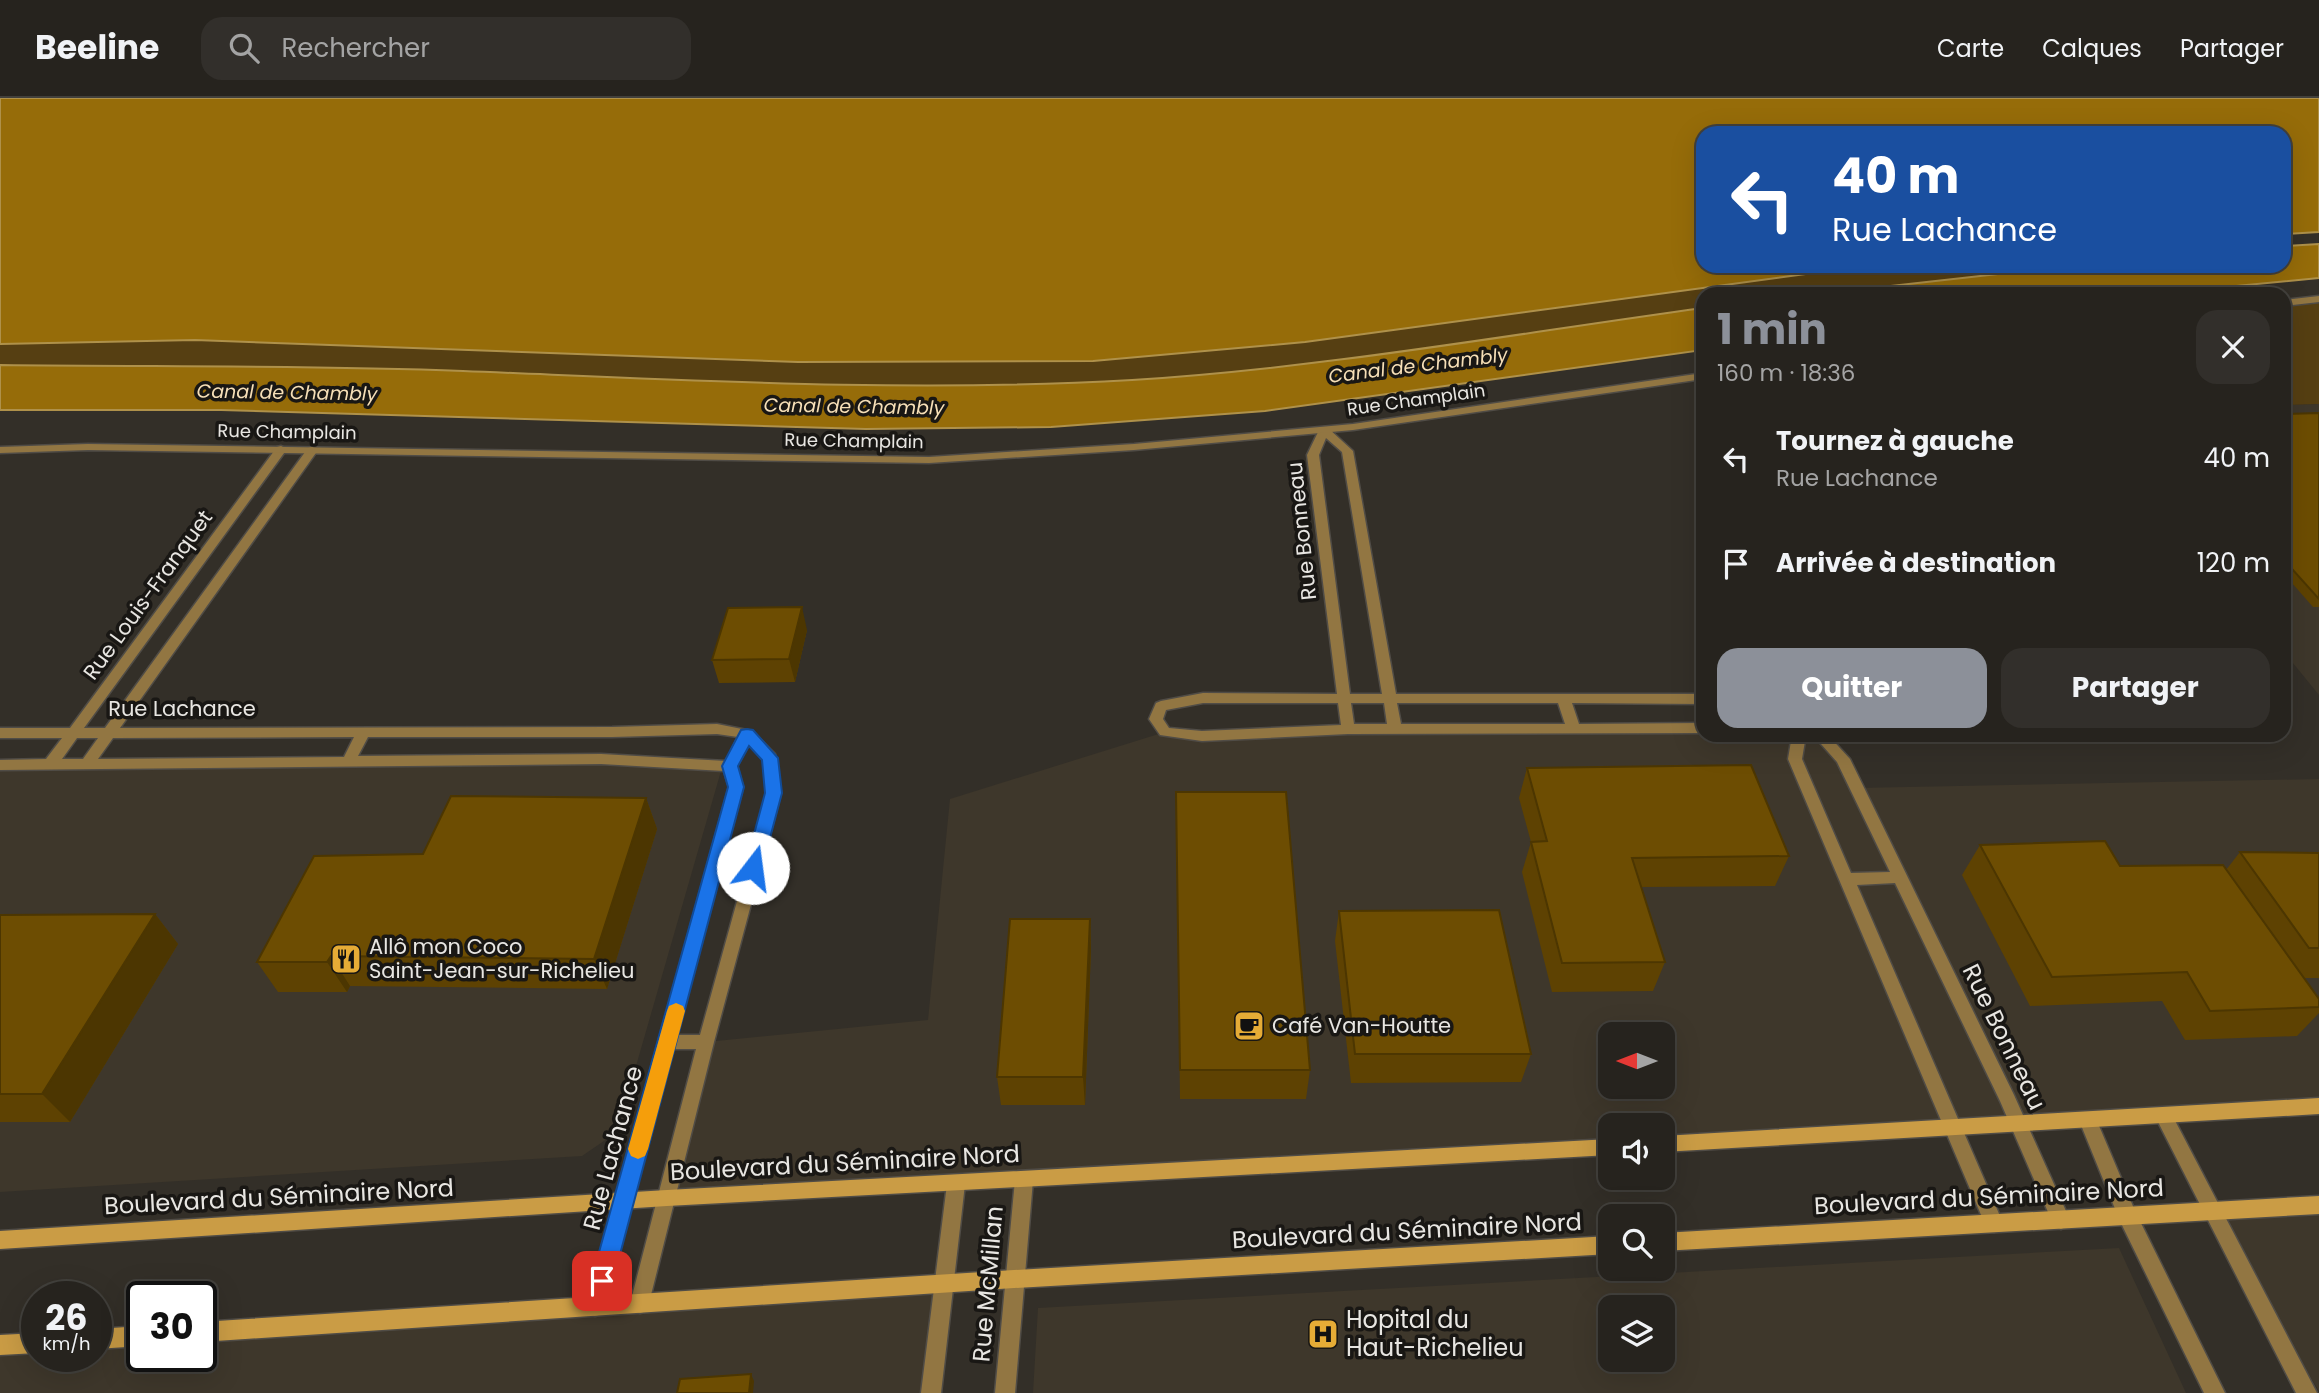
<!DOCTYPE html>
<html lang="fr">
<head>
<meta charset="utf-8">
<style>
  body { margin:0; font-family:Poppins,sans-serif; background:#322f2b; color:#f1f3f6; height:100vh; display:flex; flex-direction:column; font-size:26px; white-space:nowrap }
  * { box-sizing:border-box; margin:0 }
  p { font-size:23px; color:#a4a4a4 }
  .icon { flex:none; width:38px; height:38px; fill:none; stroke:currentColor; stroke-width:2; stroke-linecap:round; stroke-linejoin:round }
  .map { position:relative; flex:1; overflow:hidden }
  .sheet { position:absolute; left:1696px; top:189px; width:595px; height:455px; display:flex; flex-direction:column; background:#26231e; border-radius:21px; box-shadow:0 7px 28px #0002,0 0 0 2px #42403c }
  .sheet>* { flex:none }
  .guide { position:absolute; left:1696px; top:28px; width:595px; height:147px; border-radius:21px; box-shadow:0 7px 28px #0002,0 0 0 2px #42403c; background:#1a4fa0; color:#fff; overflow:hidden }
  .needle { width:46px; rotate:270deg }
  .fabs { position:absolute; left:1598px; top:924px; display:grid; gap:14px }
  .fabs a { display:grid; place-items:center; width:77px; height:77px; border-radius:14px; background:#26231e; box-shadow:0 7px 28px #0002,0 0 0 2px #42403c; font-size:35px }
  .speed { position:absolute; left:21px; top:1183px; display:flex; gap:14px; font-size:35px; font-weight:700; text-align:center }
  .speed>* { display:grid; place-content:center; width:91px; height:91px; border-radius:50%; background:#26231e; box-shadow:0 7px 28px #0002,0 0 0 2px #42403c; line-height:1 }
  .speed small { font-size:18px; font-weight:400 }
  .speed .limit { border:4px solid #111; border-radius:10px; background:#fff; color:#111 }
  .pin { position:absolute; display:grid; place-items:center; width:60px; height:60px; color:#fff; margin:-30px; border-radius:14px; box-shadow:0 4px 10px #0006 }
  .me { position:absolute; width:77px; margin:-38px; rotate:15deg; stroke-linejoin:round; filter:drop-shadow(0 0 5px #0008) }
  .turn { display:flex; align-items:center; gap:24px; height:147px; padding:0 21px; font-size:32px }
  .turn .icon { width:91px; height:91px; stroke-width:2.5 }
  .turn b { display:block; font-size:49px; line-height:60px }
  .round { display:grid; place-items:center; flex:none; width:74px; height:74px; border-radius:21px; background:#322f2b }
  .head { display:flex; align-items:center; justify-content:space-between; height:119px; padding:0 21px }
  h1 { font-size:42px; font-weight:700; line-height:52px; color:#8c9099 }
  .primary-button { display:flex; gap:14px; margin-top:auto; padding:14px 21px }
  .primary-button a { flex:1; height:80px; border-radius:21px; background:#8c9099; color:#fff; font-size:28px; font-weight:700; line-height:80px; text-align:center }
  .primary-button a+a { background:#322f2b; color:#f1f3f6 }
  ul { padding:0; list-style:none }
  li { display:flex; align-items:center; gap:21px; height:105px; padding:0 21px }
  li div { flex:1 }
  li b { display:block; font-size:26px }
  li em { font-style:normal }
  header { display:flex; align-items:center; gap:42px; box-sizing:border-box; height:98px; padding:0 35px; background:#26231e; border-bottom:2px solid #42403c }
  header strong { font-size:33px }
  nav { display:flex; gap:38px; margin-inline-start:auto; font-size:24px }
  .search { width:490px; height:63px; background:#322f2b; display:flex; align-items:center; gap:18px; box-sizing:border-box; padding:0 24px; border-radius:21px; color:#a4a4a4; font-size:26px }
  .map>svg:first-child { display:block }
  .built { fill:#3e372b; fill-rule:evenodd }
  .green { fill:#563f12 }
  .water { fill:#966c09; stroke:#af914a; stroke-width:2 }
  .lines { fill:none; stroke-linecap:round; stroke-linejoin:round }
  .minor-casing { stroke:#504c46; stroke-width:3 }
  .tertiary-casing { stroke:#504c46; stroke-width:3 }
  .secondary-casing { stroke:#504c46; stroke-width:3 }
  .minor { fill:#927642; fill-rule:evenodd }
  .tertiary { fill:#927642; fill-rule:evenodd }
  .secondary { fill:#ca9c45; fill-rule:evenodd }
  .wall { fill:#5e4202 }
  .shaded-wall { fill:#4c3601 }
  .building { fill:#6d4d02; stroke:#4c3601; stroke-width:2 }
  .route { fill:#1a73e8; stroke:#114b97; stroke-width:2 }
  .slow { fill:#f59e0b }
  .labels { text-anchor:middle; stroke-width:7; stroke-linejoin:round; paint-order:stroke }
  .far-street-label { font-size:18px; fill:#e8e6e2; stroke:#191714 }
  .far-water-label { font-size:19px; font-style:italic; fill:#f6dfb7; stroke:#191714 }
  .street-label { font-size:21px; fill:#e8e6e2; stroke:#191714 }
  .poi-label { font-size:21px; fill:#e8e6e2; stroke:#191714; text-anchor:start }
  .near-street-label { font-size:24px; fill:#e8e6e2; stroke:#191714 }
  .near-poi-label { font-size:24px; fill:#e8e6e2; stroke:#191714; text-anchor:start }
</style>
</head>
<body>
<header>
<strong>Beeline</strong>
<div class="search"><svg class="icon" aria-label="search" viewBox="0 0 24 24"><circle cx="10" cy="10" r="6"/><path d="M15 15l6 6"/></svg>Rechercher</div>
<nav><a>Carte</a><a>Calques</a><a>Partager</a></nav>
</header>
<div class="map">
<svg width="2319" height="1295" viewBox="0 0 2319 1295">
  <rect width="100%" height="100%" fill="#332f28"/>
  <!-- built -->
  <path class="built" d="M 2319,306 L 2319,597 L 2284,554 L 2284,307 Z
    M 1703,630 L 1703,637 L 1816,637 L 1857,690 L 2319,681 L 2319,1009 L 1663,1045 L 1662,1027 L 1610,1027 L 1610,1048 L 667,1100 L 706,944 L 928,922 L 950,701 L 1165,634 ZM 1610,936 L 1662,936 L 1662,989 L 1610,989 Z
    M 707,666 L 721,673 L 617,1034 L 582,1058 L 0,1094 L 0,669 Z
    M 2319,1107 L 2319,1293 L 2248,1180 L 2212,1113 Z
    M 2119,1150 L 2186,1295 L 1033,1295 L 1038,1210 ZM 1610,1209 L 1662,1209 L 1662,1262 L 1610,1262 Z
    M 942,1186 L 931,1295 L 0,1295 L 0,1247 L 37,1245 L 37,1258 L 96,1258 L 96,1241 L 142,1238 L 142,1258 L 201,1258 L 201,1234 Z"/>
  <!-- green -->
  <path class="green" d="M 1860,168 L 2070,168 L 1819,196 L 1703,196 L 1703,210 C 1513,236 1323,270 1132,282 C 909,295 686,282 463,273 C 309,267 154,269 0,267 L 0,246 L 195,242 L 798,264 L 1093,263 L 1305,244 Z
    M 2319,201 L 2319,306 L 2284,307 L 2284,205 Z"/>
  <!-- water -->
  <path class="water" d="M 0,0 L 2319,0 L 2319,134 L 2284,136 L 2284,35 L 1703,35 L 1703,168 L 1865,168 L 1305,244 L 1093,263 L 798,264 L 195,242 L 0,246 Z
    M 2319,146 L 2319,180 L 2153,196 L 1819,196 L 2070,168 L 2284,168 L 2284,148 Z
    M 1703,210 L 1703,252 L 1265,313 L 1051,329 L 866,331 L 221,312 L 0,312 L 0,267 C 154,269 309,267 463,273 C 686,282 909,295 1132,282 C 1323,270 1513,236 1703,210 Z"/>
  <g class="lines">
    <!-- minor casing -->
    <g class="minor-casing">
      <path id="minor" d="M 1324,329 L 1328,330 L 1353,353 L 1396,596 L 1703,596 L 1703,606 L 1572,605 L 1579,626 L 1703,625 L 1703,635 L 1348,636 L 1202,643 L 1160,637 L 1149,621 L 1156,605 L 1161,603 L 1203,595 L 1337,596 L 1307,357 L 1319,332 ZM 1326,340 L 1342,354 L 1382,596 L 1350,596 L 1319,357 ZM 1203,605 L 1338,605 L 1341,627 L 1202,633 L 1169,630 L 1163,621 L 1166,612 ZM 1351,605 L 1384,605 L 1387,626 L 1354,626 ZM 1397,605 L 1558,605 L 1565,626 L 1401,626 Z
        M 281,348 L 287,351 L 84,630 L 105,630 L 308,350 L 312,349 L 318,352 L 120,630 L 612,629 L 717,626 L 752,633 L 775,656 L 781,695 L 714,944 L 647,1213 L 640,1215 L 633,1213 L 630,1206 L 696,951 L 673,951 L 605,1209 L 602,1216 L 595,1218 L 588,1216 L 585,1209 L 729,689 L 724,673 L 601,666 L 0,672 L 0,662 L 46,661 L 62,640 L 0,640 L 0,630 L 70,630 L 277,349 ZM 717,636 L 738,639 L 726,663 L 601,656 L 358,658 L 368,639 L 612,639 ZM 354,639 L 344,659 L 98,661 L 113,640 ZM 77,640 L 98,640 L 83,661 L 62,661 ZM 749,646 L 763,662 L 767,695 L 700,937 L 677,937 L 743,689 L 737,668 Z
        M 1792,637 L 1806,637 L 1802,661 L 1851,775 L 1890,774 L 1837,664 L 1813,637 L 1828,637 L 1850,661 L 2014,997 L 2070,1122 L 2068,1128 L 2061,1131 L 2054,1128 L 2000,1003 L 1895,785 L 1857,787 L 2003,1125 L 2001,1131 L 1994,1134 L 1987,1131 L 1788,661 Z
        M 1024,1074 L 1030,1076 L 1033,1082 L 1015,1295 L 995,1295 L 1015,1082 L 1018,1076 Z
        M 956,1078 L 962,1080 L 965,1086 L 941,1295 L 921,1295 L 947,1086 L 950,1080 Z"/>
    </g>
    <!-- tertiary casing -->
    <g class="tertiary-casing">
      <path id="tertiary" d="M 2319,198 L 2319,204 L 2284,208 L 2284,202 Z
        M 1703,275 L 1703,281 L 1353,332 L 1134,352 L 929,365 L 88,352 L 0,355 L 0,349 L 88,346 L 929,359 L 1134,346 L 1353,326 Z
        M 2164,1010 L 2170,1013 L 2317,1295 L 2296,1295 L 2155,1018 L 2158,1013 Z
        M 2088,1014 L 2094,1016 L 2135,1113 L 2225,1295 L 2204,1295 L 2120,1123 L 2079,1022 L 2082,1016 Z"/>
    </g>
    <!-- secondary casing -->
    <g class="secondary-casing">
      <path id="secondary" d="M 2319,1000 L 2319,1016 L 1662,1054 L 1662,1038 Z
        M 1610,1041 L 1610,1057 L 667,1108 L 0,1151 L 0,1133 L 667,1092 Z
        M 2319,1098 L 2319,1116 L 1662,1153 L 1662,1135 Z
        M 1610,1138 L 1610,1156 L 1014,1190 L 201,1244 L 201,1224 L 1014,1172 Z
        M 142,1228 L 142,1248 L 96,1251 L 96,1231 Z
        M 37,1235 L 37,1255 L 0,1257 L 0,1237 Z"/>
    </g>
    <!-- minor -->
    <use href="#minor" class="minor"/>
    <!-- tertiary -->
    <use href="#tertiary" class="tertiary"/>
    <!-- secondary -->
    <use href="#secondary" class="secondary"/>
  </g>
  <!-- wall -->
  <path class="wall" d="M 2319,315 L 2319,509 L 2313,509 L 2284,476 L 2284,316 Z
    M 807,532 L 795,584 L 719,585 L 712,562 Z
    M 1527,670 L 1789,758 L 1775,788 L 1641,789 L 1665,864 L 1653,893 L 1552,894 L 1522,774 L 1531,744 L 1519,700 Z
    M 1176,694 L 1310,972 L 1306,1001 L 1180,1001 Z
    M 646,700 L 657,731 L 607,891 L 350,888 L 347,894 L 278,894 L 257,864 L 423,756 Z
    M 1980,747 L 2120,768 L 2226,772 L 2240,754 L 2319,755 L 2319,880 L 2304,880 L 2319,901 L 2319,915 L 2297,938 L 2185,942 L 2162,903 L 2030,908 L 1962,777 Z
    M 1339,813 L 1531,956 L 1521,984 L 1351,985 L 1335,843 Z
    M 155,816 L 178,846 L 70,1024 L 0,1024 L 0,817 Z
    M 1090,821 L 1091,851 L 1085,1007 L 1001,1007 L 997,979 Z"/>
  <!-- shaded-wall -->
  <path class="shaded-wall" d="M 802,509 L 807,532 L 795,584 L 789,561 Z
    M 646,700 L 657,731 L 607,891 L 594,861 Z
    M 155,816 L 178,846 L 70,1024 L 42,996 Z
    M 1090,821 L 1091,851 L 1085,1007 L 1083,979 Z
    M 331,858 L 350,888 L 347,894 L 327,864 Z
    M 751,1276 L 754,1283 L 753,1295 L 749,1295 Z"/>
  <!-- building -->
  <path class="building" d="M 2319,315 L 2319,501 L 2284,462 L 2284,316 Z
    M 802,509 L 789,561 L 712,562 L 728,510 Z
    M 1751,667 L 1789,758 L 1632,760 L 1665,864 L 1562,865 L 1531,744 L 1547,743 L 1527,670 Z
    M 1176,694 L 1286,694 L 1310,972 L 1180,972 Z
    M 451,698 L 646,700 L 594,861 L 331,858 L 327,864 L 257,864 L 314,758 L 423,756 Z
    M 2105,743 L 2120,768 L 2223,767 L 2319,901 L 2319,909 L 2210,913 L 2187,874 L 2052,879 L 1980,747 Z
    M 2240,754 L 2319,755 L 2319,850 L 2309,850 Z
    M 1499,812 L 1531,956 L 1355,956 L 1339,813 Z
    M 155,816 L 42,996 L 0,996 L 0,817 Z
    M 1010,821 L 1090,821 L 1083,979 L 997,979 Z
    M 751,1276 L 749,1295 L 677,1295 L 680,1281 Z"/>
  <!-- route -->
  <path class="route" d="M 747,631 L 753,632 L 778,660 L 782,695 L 762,770 L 753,777 L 747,775 L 745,770 L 765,695 L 762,662 L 749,648 L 738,668 L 744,689 L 613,1183 L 610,1190 L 602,1193 L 595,1190 L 591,1183 L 728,689 L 722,668 L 741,632 Z"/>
  <!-- slow -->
  <path class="slow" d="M 676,905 L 683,908 L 685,913 L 648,1051 L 645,1058 L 638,1061 L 631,1058 L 628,1051 L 667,913 L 669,908 Z"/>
  <!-- icons -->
  <defs>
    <g id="restaurant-square" transform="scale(1.575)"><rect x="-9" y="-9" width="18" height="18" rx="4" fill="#e6ac36" stroke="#191714"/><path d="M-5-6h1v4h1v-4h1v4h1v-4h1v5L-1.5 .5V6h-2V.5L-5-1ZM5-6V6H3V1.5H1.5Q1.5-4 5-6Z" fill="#111"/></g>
    <g id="cafe-square" transform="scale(1.575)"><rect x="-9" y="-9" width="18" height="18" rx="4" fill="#e6ac36" stroke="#191714"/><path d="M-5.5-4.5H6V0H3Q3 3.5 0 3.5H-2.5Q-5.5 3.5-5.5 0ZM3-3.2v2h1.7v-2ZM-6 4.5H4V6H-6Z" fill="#111"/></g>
    <g id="hospital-square" transform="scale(1.575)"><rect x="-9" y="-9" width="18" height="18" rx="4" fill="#e6ac36" stroke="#191714"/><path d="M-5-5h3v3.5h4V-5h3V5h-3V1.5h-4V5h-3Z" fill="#111"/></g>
  </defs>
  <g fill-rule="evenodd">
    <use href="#restaurant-square" x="346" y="861"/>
    <use href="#cafe-square" x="1249" y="928"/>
    <use href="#hospital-square" x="1323" y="1236"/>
  </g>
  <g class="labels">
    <!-- far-street labels -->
    <g class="far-street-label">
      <text transform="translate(1416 302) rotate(-8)" y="6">Rue Champlain</text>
      <text transform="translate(287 334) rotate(1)" y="6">Rue Champlain</text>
      <text transform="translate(854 343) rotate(1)" y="6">Rue Champlain</text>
    </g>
    <!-- far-water labels -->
    <g class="far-water-label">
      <text transform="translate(1418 267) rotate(-7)" y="7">Canal de Chambly</text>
      <text transform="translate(287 294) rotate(1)" y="7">Canal de Chambly</text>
      <text transform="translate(854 308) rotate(1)" y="7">Canal de Chambly</text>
    </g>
    <!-- street labels -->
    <g class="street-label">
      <text transform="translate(1302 433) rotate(-96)" y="7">Rue Bonneau</text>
      <text transform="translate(148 497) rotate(-54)" y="7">Rue Louis-Franquet</text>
      <text x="182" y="618">Rue Lachance</text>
    </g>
    <!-- poi labels -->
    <g class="poi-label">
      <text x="369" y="856">Allô mon Coco<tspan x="369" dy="24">Saint-Jean-sur-Richelieu</tspan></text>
      <text x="1272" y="935">Café Van-Houtte</text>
    </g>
    <!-- near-street labels -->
    <g class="near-street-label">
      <text transform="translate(2004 939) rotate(64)" y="8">Rue Bonneau</text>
      <text transform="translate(613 1050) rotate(-75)" y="8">Rue Lachance</text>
      <text transform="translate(845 1065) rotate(-3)" y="8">Boulevard du Séminaire Nord</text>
      <text transform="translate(279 1099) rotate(-3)" y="8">Boulevard du Séminaire Nord</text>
      <text transform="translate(1989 1099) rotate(-3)" y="8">Boulevard du Séminaire Nord</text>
      <text transform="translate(1407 1133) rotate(-3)" y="8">Boulevard du Séminaire Nord</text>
      <text transform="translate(988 1186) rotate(-85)" y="8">Rue McMillan</text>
    </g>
    <!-- near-poi labels -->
    <g class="near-poi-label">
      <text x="1346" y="1230">Hopital du<tspan x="1346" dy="28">Haut-Richelieu</tspan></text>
    </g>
  </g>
</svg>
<div class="fabs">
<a><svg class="needle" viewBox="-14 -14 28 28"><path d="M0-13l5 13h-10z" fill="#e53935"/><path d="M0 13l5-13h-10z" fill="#a4a4a4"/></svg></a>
<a><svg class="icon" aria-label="sound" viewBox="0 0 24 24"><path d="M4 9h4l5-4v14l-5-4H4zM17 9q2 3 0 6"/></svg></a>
<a><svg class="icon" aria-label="search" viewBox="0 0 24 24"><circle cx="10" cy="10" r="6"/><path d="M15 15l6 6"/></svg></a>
<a><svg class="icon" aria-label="layers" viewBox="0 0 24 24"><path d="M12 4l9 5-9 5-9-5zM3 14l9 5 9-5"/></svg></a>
</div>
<div class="speed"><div>26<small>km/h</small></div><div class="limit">30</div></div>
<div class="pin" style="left:602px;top:1183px;background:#d93025"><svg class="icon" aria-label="arrive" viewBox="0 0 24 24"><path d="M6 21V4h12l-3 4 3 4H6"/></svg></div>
<svg class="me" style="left:753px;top:770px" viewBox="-20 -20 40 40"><circle r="19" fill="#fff"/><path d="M0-13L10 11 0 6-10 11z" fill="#1a73e8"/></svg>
<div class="guide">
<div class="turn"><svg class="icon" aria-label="left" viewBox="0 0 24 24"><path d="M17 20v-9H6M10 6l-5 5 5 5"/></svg><div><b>40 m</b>Rue Lachance</div></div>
</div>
<section class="sheet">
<div class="head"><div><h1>1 min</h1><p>160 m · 18:36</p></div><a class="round"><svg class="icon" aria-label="close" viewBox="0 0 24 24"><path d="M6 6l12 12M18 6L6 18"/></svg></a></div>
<ul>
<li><svg class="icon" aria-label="left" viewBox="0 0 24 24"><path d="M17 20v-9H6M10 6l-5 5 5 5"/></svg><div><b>Tournez à gauche</b><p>Rue Lachance</p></div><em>40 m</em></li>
<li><svg class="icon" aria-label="arrive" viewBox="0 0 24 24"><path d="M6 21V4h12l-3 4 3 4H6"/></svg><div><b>Arrivée à destination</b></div><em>120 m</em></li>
</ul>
<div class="primary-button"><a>Quitter</a><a>Partager</a></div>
</section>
</div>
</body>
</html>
